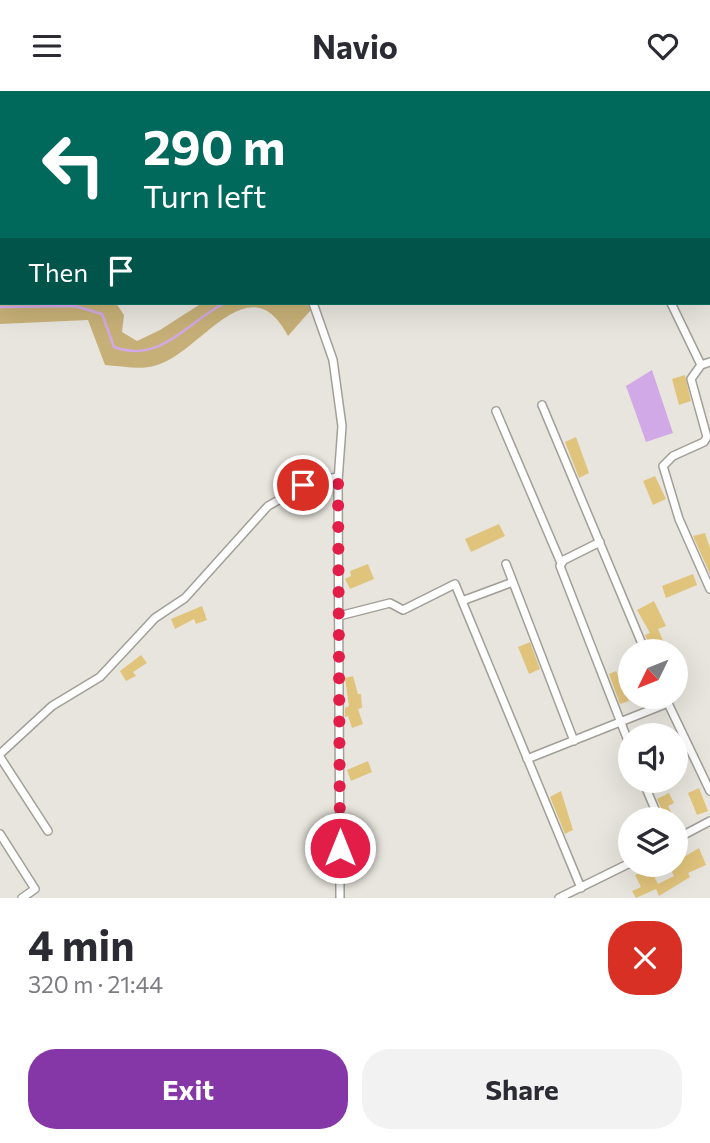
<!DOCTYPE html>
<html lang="en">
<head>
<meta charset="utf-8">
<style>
  body { margin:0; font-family:Commissioner,sans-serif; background:#f2f2f3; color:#2b2b33; height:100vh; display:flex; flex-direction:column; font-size:26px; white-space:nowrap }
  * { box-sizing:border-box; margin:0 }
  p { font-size:23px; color:#7c7c81 }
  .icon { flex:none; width:38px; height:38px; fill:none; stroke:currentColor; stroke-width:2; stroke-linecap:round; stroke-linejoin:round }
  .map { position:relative; height:807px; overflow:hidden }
  .panel { display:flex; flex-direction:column; background:#fff; flex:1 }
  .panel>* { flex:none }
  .top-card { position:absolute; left:0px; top:0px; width:710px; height:214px; box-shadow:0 7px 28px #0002; background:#00695c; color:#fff; overflow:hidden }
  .needle { width:46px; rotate:227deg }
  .tools { position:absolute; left:618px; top:548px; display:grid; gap:14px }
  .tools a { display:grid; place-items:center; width:70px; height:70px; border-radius:50%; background:#fff; box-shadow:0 7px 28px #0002; font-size:35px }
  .pin { position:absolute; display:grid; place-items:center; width:60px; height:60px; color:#fff; margin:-30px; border:4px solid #fff; border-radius:50%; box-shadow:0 2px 7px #0007 }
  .me { position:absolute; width:77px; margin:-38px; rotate:0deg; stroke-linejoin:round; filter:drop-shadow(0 0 5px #0008) }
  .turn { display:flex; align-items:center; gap:24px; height:147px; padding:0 28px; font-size:32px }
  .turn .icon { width:91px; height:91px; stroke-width:2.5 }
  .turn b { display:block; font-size:49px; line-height:60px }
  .then { display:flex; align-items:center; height:66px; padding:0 28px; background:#0003; gap:14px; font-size:26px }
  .round { display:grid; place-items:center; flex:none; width:74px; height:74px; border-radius:28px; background:#f2f2f3 }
  .headline { display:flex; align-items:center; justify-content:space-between; height:119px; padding:0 28px }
  h1 { font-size:42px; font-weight:700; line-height:52px }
  .primary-button { display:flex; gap:14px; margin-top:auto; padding:14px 28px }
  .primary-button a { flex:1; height:80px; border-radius:28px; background:#8537a8; color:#fff; font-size:28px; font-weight:700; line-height:80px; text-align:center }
  .primary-button a+a { background:#f2f2f3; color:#2b2b33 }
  header { display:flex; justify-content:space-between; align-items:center; height:91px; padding:0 28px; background:#fff; font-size:32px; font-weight:700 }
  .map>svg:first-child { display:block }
  .green { fill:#c7b077 }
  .water { fill:#d2a9e7 }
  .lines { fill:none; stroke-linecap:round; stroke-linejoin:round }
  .stream { stroke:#d2a9e7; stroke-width:2.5 }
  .building { fill:#e1c47c }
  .street-casing { stroke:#a19f98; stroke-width:10 }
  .street { stroke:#fff; stroke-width:7 }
  .route { stroke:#e11d48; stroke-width:12; stroke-dasharray:0 21.6 }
</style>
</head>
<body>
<header><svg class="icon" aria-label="menu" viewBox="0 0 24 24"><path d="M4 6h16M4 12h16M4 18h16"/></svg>Navio<svg class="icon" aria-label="heart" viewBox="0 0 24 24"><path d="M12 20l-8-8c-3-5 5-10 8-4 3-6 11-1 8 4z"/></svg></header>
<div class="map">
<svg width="710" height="807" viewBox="0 0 710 807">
  <rect width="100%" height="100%" fill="#e8e5de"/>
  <!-- green -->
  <path class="green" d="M 0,201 L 2,212 L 116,212 L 124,224 L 122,241 L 137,250 L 160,239 L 202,212 L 317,212 L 288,245 C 249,170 200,264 154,275 C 140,279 120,275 105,274 L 88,229 L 0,233 Z"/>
  <!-- water -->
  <path class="water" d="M 652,279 L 673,342 L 646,351 L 626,295 Z"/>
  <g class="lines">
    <!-- stream -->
    <path class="stream" d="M 150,2 L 151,0
      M 0,46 L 2,46
      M 0,61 L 2,61
      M 709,102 L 710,100
      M 285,212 L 299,212
      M 0,216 L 75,215 L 102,223 L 114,256 C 162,273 186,231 225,212"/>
  </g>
  <!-- building -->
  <path class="building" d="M 685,284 L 691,310 L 679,314 L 672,288 Z
    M 576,346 L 589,382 L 579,387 L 565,351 Z
    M 655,385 L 666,408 L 653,414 L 643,390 Z
    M 499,433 L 505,445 L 471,461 L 465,448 Z
    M 705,442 L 710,457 L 710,483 L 693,445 Z
    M 368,473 L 374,488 L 350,498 L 345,488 L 351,485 L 350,480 Z
    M 693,483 L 697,494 L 666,507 L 662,495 Z
    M 654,510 L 666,535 L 658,538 L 664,552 L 651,558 L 645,544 L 650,542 L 637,519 Z
    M 202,515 L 207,529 L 196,533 L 194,528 L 175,538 L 171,528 Z
    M 530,551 L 540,578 L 529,583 L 518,556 Z
    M 141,564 L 147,572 L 133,581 L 136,585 L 126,590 L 120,580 Z
    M 616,580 L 629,610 L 620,613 L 609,583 Z
    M 353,585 L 358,603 L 361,603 L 362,617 L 358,618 L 363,633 L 352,637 L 348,625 L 345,626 L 345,617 L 349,615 L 345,587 Z
    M 368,670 L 372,681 L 351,690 L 347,679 Z
    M 699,697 L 708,720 L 697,724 L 688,702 Z
    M 561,700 L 573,739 L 565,743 L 550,706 Z
    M 669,702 L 674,712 L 668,715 L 675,728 L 666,728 L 657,708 Z
    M 699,757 L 706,774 L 688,782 L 690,786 L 659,805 L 656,798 L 636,807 L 632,800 L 641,796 L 635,784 L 644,780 L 647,786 L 653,783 L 658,793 L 674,785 L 669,775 Z"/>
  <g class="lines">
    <!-- street casing -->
    <g class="street-casing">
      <path id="street" d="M 154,2 L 155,0
        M 0,57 L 2,56
        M 709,78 L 710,78
        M 313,212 L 333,269 L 342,335 L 338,390 L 340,807
        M 671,212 L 701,274 L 710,271
        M 701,274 L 691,288 L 707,346 L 704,351 L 673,365 L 663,375 L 679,428 L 710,498
        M 542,314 L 645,560
        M 496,320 L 561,472
        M 600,451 L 564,469 L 560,475 L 630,655
        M 506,473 L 574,650
        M 462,510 L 513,491
        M 339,525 L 390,512 L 403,519 L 455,493 L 581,797
        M 665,606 L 710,700
        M 0,663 L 52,615 L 100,586 L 155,527 L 185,507 L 268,415 L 312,390 L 338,386
        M 0,666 L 48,740
        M 527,668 L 668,612
        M 643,690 L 659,728
        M 0,743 L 35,798 L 22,807
        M 676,748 L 710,730
        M 559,807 L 630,772"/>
    </g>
    <!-- street -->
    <use href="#street" class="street"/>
  </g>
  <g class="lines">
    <!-- route -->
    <path class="route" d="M 303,394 L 327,386 L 338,386 L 340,757"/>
  </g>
</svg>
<div class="tools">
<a><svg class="needle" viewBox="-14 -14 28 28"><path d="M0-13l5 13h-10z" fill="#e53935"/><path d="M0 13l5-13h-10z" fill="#7c7c81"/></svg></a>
<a><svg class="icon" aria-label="sound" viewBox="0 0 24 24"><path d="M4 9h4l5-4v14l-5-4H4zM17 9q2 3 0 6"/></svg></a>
<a><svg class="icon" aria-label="layers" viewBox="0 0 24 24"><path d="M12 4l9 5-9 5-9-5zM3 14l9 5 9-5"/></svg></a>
</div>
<div class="pin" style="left:303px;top:394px;background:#d93025"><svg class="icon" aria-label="arrive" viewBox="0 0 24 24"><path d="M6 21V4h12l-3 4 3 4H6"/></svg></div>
<svg class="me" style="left:340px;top:757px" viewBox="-20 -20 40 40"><circle r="17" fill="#e11d48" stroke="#fff" stroke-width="3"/><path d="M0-11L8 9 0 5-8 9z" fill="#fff"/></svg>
<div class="top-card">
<div class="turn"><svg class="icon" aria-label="left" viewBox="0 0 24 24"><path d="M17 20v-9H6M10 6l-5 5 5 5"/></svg><div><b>290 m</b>Turn left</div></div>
<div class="then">Then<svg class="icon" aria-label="arrive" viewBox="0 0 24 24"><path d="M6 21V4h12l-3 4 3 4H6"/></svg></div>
</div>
</div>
<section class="panel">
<div class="headline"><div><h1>4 min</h1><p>320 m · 21:44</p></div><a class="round" style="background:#d93025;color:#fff"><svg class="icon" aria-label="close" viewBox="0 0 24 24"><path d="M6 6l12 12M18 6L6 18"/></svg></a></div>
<div class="primary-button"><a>Exit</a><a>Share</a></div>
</section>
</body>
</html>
